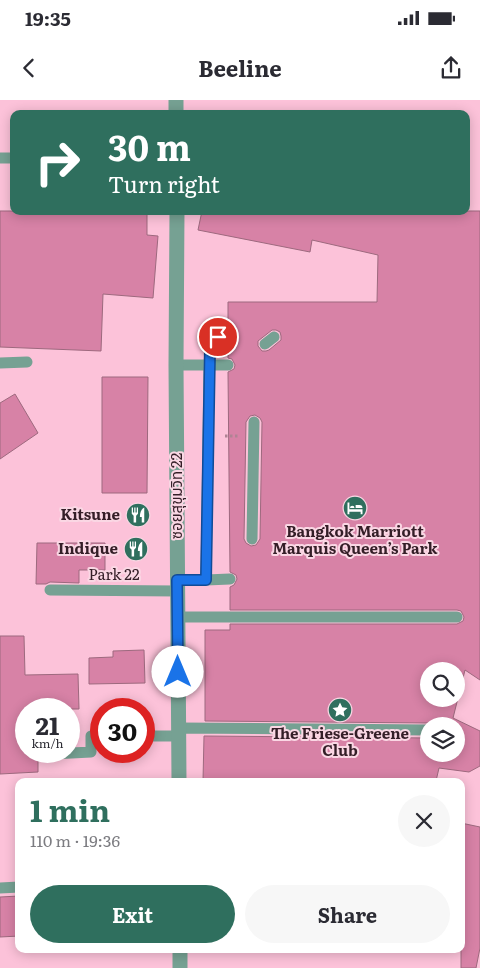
<!DOCTYPE html>
<html lang="en">
<head>
<meta charset="utf-8">
<style>
  body { margin:0; font-family:Literata,"Noto Sans Thai",serif; background:#f7f7f7; color:#2b2b33; height:100vh; display:flex; flex-direction:column; font-size:19px; white-space:nowrap }
  * { box-sizing:border-box; margin:0 }
  p { font-size:16px; color:#7c7c81 }
  .icon { flex:none; width:28px; height:28px; fill:none; stroke:currentColor; stroke-width:2; stroke-linecap:round; stroke-linejoin:round }
  .map { position:relative; flex:1; overflow:hidden }
  .drawer { position:absolute; left:15px; top:678px; width:450px; height:175px; display:flex; flex-direction:column; background:#fff; border-radius:10px; box-shadow:0 2px 12px #0003 }
  .drawer>* { flex:none }
  .top-card { position:absolute; left:10px; top:10px; width:460px; height:105px; border-radius:10px; box-shadow:0 2px 12px #0003; background:#2f6f5e; color:#fff; overflow:hidden }
  .tools { position:absolute; left:420px; top:562px; display:grid; gap:10px }
  .tools a { display:grid; place-items:center; width:45px; height:45px; border-radius:50%; background:#fff; box-shadow:0 2px 12px #0003; font-size:25px }
  .speed { position:absolute; left:15px; top:598px; display:flex; gap:10px; font-size:25px; font-weight:700; text-align:center }
  .speed>* { display:grid; place-content:center; width:65px; height:65px; border-radius:50%; background:#fff; box-shadow:0 2px 12px #0003; line-height:1 }
  .speed small { font-size:12px; font-weight:400 }
  .speed .limit { border:8px solid #d22; background:#fff; color:#111 }
  .pin { position:absolute; display:grid; place-items:center; width:42px; height:42px; color:#fff; margin:-21px; border:2px solid #fff; border-radius:50%; box-shadow:0 1px 5px #0007 }
  .me { position:absolute; width:55px; margin:-28px; rotate:0deg; stroke-linejoin:round; filter:drop-shadow(0 0 4px #0008) }
  .turn { display:flex; align-items:center; gap:18px; height:105px; padding:0 15px; font-size:22px }
  .turn .icon { width:65px; height:65px; stroke-width:2.5 }
  .turn b { display:block; font-size:35px; line-height:42px }
  .round { display:grid; place-items:center; flex:none; width:52px; height:52px; border-radius:26px; background:#f7f7f7 }
  .headline { display:flex; align-items:center; justify-content:space-between; height:85px; padding:0 15px }
  h1 { font-size:30px; font-weight:700; line-height:38px; color:#2f6f5e }
  .button { display:flex; gap:10px; margin-top:auto; padding:10px 15px }
  .button a { flex:1; height:58px; border-radius:30px; background:#2f6f5e; color:#fff; font-size:20px; font-weight:700; line-height:58px; text-align:center }
  .button a+a { background:#f7f7f7; color:#2b2b33 }
  .status { display:flex; justify-content:space-between; align-items:center; height:35px; padding:0 25px; background:#fff; direction:ltr }
  .status svg { height:14px; fill:currentColor }
  header { display:flex; justify-content:space-between; align-items:center; height:65px; padding:0 15px; background:#fff; font-size:22px; font-weight:700 }
  .map>svg:first-child { display:block }
  .building { fill:#d782a6; stroke:#9d697e; fill-rule:evenodd }
  .lines { fill:none; stroke-linecap:round; stroke-linejoin:round }
  .path { stroke:#af8394; stroke-width:3; stroke-dasharray:2.5 2.5; stroke-linecap:butt }
  .lane { stroke:#76a193; stroke-width:11 }
  .street { stroke:#76a193; stroke-width:15 }
  .route-casing { stroke:#114b97; stroke-width:12 }
  .route { stroke:#1a73e8; stroke-width:9 }
  .labels { text-anchor:middle; stroke-width:4; stroke-linejoin:round; paint-order:stroke }
  .street-label { font-size:15px; fill:#341e27; stroke:#fad7e4 }
  .poi-label { font-size:15px; font-weight:bold; fill:#341e27; stroke:#fad7e4; text-anchor:end }
</style>
</head>
<body>
<div class="status"><b>19:35</b><svg viewBox="0 0 49 12"><path d="M0 12V9h3v3zM5 12V6h3v6zM10 12V3h3v9zM15 12V0h3v12zM26 1h20v11H26zM47 4h2v5h-2z"/></svg></div>
<header><svg class="icon" aria-label="back" viewBox="0 0 24 24"><path d="M15 5l-7 7 7 7"/></svg>Beeline<svg class="icon" aria-label="share" viewBox="0 0 24 24"><path d="M12 15V3M7 8l5-5 5 5M5 13v7h14v-7"/></svg></header>
<div class="map">
<svg width="480" height="868" viewBox="0 0 480 868">
  <rect width="100%" height="100%" fill="#fcc2d9"/>
  <!-- building -->
  <path class="building" d="M 0,111 L 147,111 L 147,135 L 158,136 L 153,198 L 103,194 L 101,251 L 0,247 Z
    M 202,111 L 480,111 L 480,580 L 465,570 L 453,618 L 480,631 L 480,666 L 469,672 L 439,668 L 436,681 L 203,681 L 204,636 L 429,638 L 429,654 L 456,654 L 456,626 L 435,626 L 430,623 L 205,621 L 205,530 L 230,530 L 230,524 L 457,524 L 463,521 L 464,517 L 461,511 L 457,510 L 230,510 L 230,487 L 234,485 L 237,479 L 236,475 L 230,472 L 228,272 L 234,269 L 235,265 L 232,259 L 228,258 L 228,244 L 234,241 L 235,237 L 232,231 L 228,230 L 228,202 L 377,202 L 378,155 L 312,140 L 310,152 L 198,130 ZM 272,230 L 276,230 L 280,232 L 281,236 L 281,240 L 269,250 L 266,251 L 262,251 L 258,246 L 258,241 ZM 255,315 L 260,318 L 262,322 L 260,439 L 256,445 L 251,446 L 246,443 L 244,439 L 246,322 L 250,316 ZM 429,571 L 456,571 L 456,599 L 429,599 Z
    M 102,277 L 148,277 L 147,393 L 102,393 Z
    M 15,294 L 38,333 L 0,359 L 0,303 Z
    M 37,443 L 105,443 L 105,470 L 79,470 L 79,483 L 50,482 L 46,484 L 36,484 Z
    M 0,536 L 24,536 L 25,575 L 78,574 L 79,609 L 26,609 L 26,651 L 38,651 L 38,672 L 0,674 Z
    M 144,550 L 145,583 L 89,584 L 89,558 L 113,557 L 113,551 Z
    M 461,723 L 480,727 L 480,848 L 476,868 L 461,868 Z
    M 19,796 L 19,836 L 0,837 L 0,797 Z"/>
  <g class="lines">
    <!-- path -->
    <path class="path" d="M 225,336 L 238,336"/>
    <!-- lane -->
    <path class="lane" d="M 0,58 L 14,58
      M 228,237 L 218,237 L 211,242 L 210,248 L 209,265 L 228,265
      M 265,244 L 274,237
      M 0,263 L 27,262
      M 176,265 L 209,265 L 206,480 L 177,480
      M 252,439 L 254,322
      M 206,480 L 230,479
      M 50,490 L 178,491
      M 178,517 L 457,517
      M 178,628 L 429,630
      M 144,636 L 178,636
      M 52,654 L 91,652 L 91,636 L 101,636
      M 0,788 L 19,787"/>
    <!-- street -->
    <path class="street" d="M 176,0 L 176,14
      M 177,111 L 176,265 L 179,681
      M 180,849 L 180,868"/>
  </g>
  <g class="lines">
    <!-- route casing -->
    <g class="route-casing">
      <path id="route" d="M 178,572 L 177,480 L 206,480 L 210,248 L 212,242 L 218,237"/>
    </g>
    <!-- route -->
    <use href="#route" class="route"/>
  </g>
  <!-- icons -->
  <defs>
    <g id="hotel-disc" transform="scale(1.25)"><circle r="9.5" fill="#2f6f5e" stroke="#fad7e4"/><path d="M-6-4.5h1.5V1H6V5H4.5V3h-9V5H-6ZM-4 0a1.8 1.8 0 1 1 3.6 0ZM.5 0V-2.5h3Q6-2.5 6 0Z" fill="#fff"/></g>
    <g id="restaurant-disc" transform="scale(1.25)"><circle r="9.5" fill="#2f6f5e" stroke="#fad7e4"/><path d="M-5-6h1v4h1v-4h1v4h1v-4h1v5L-1.5 .5V6h-2V.5L-5-1ZM5-6V6H3V1.5H1.5Q1.5-4 5-6Z" fill="#fff"/></g>
    <g id="sight-disc" transform="scale(1.25)"><circle r="9.5" fill="#2f6f5e" stroke="#fad7e4"/><path d="M0-6L1.8-2.2L6-1.7L2.9 1.2L3.7 5.4L0 3.3L-3.7 5.4L-2.9 1.2L-6-1.7L-1.8-2.2Z" fill="#fff"/></g>
  </defs>
  <g fill-rule="evenodd">
    <use href="#hotel-disc" x="355" y="408"/>
    <use href="#restaurant-disc" x="138" y="415"/>
    <use href="#restaurant-disc" x="136" y="449"/>
    <use href="#sight-disc" x="340" y="610"/>
  </g>
  <g class="labels">
    <!-- street labels -->
    <g class="street-label">
      <text transform="translate(177 396) rotate(-90)" y="5">ซอยสุขุมวิท 22</text>
      <text x="114" y="480">Park 22</text>
    </g>
    <!-- poi labels -->
    <g class="poi-label">
      <text x="120" y="420">Kitsune</text>
      <text x="355" y="437" text-anchor="middle">Bangkok Marriott<tspan x="355" dy="17">Marquis Queen’s Park</tspan></text>
      <text x="118" y="454">Indique</text>
      <text x="340" y="639" text-anchor="middle">The Friese-Greene<tspan x="340" dy="17">Club</tspan></text>
    </g>
  </g>
</svg>
<div class="tools">
<a><svg class="icon" aria-label="search" viewBox="0 0 24 24"><circle cx="10" cy="10" r="6"/><path d="M15 15l6 6"/></svg></a>
<a><svg class="icon" aria-label="layers" viewBox="0 0 24 24"><path d="M12 4l9 5-9 5-9-5zM3 14l9 5 9-5"/></svg></a>
</div>
<div class="speed"><div>21<small>km/h</small></div><div class="limit">30</div></div>
<div class="pin" style="left:218px;top:237px;background:#d93025"><svg class="icon" aria-label="arrive" viewBox="0 0 24 24"><path d="M6 21V4h12l-3 4 3 4H6"/></svg></div>
<svg class="me" style="left:178px;top:572px" viewBox="-20 -20 40 40"><circle r="19" fill="#fff"/><path d="M0-13L10 11 0 6-10 11z" fill="#1a73e8"/></svg>
<div class="top-card">
<div class="turn"><svg class="icon" aria-label="right" viewBox="0 0 24 24"><path d="M7 20v-9h11M14 6l5 5-5 5"/></svg><div><b>30 m</b>Turn right</div></div>
</div>
<section class="drawer">
<div class="headline"><div><h1>1 min</h1><p>110 m · 19:36</p></div><a class="round"><svg class="icon" aria-label="close" viewBox="0 0 24 24"><path d="M6 6l12 12M18 6L6 18"/></svg></a></div>
<div class="button"><a>Exit</a><a>Share</a></div>
</section>
</div>
</body>
</html>
